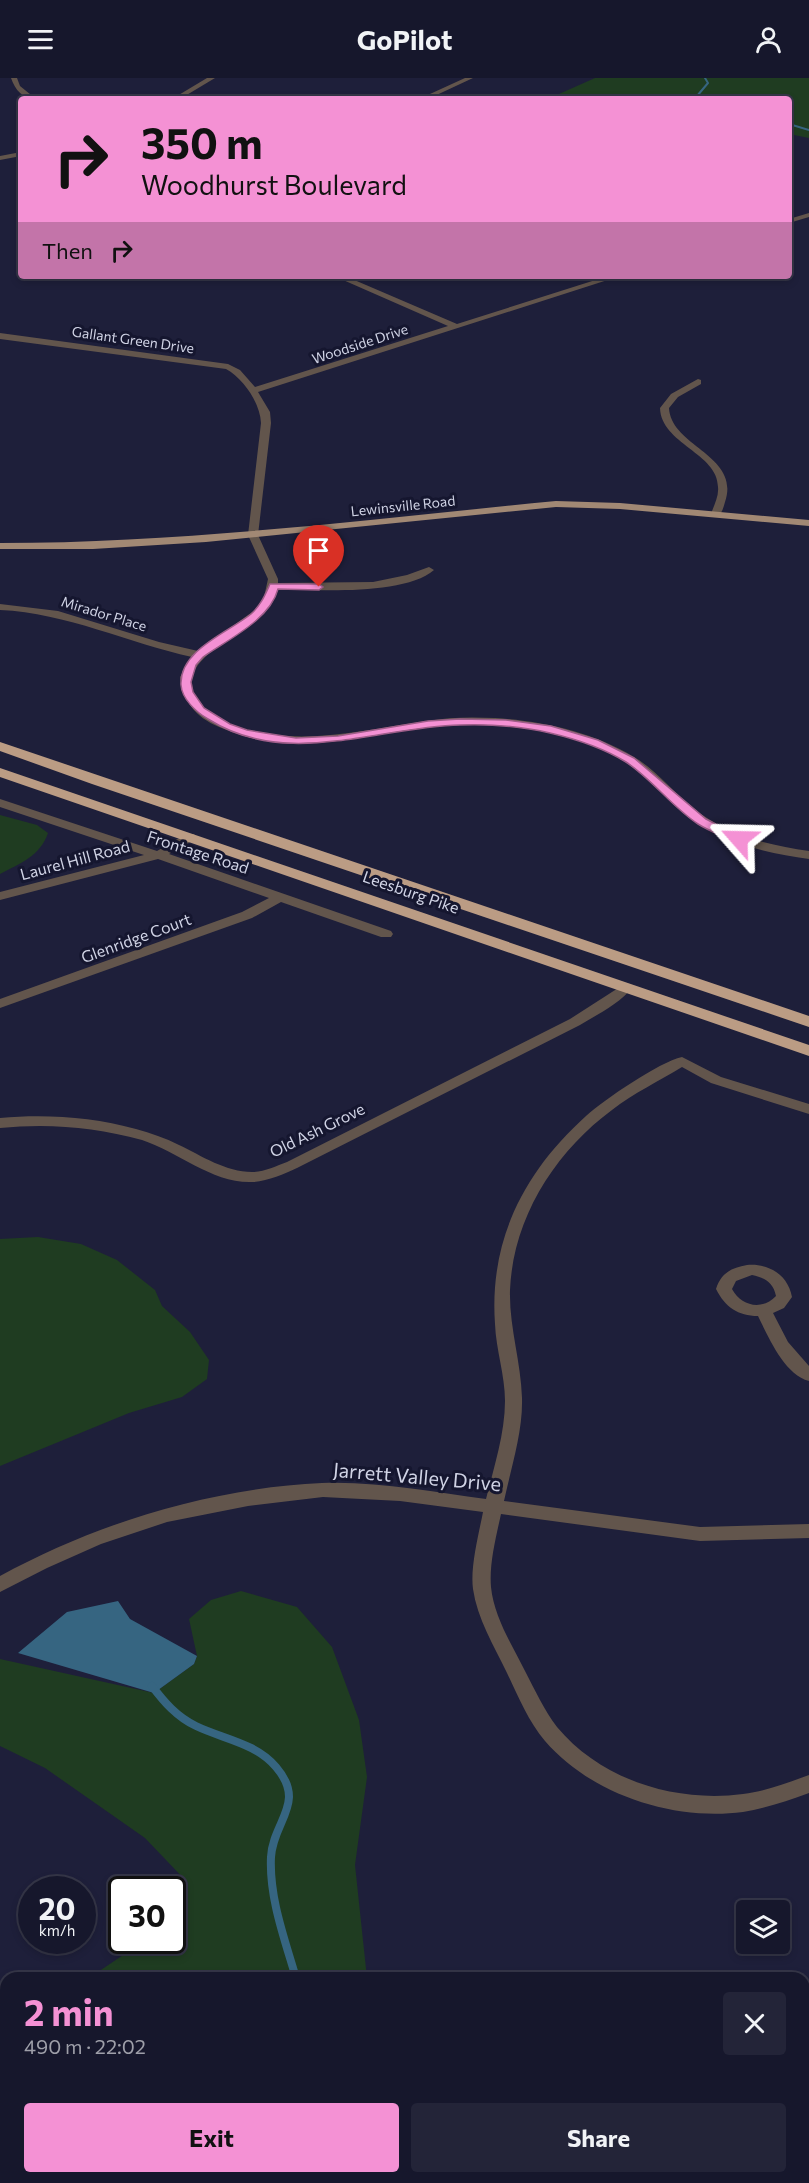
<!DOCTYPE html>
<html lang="en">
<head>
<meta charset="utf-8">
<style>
  body { margin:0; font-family:Commissioner,sans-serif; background:#232438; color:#f1f3f6; height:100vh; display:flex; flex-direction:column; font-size:22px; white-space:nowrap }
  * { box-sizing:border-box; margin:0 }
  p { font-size:20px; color:#9e9fa9 }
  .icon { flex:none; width:33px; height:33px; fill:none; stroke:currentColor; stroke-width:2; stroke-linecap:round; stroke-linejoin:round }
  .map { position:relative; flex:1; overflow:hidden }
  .details { position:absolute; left:0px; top:1894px; width:810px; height:212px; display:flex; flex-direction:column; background:#16172c; border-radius:18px 18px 0 0; box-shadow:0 3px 9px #0003,0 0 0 2px #353648 }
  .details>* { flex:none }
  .guide { position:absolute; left:18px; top:18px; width:774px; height:183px; border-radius:6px; box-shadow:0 3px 9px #0003,0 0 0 2px #353648; background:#f491d4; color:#111; overflow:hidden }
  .controls { position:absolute; left:736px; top:1822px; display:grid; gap:12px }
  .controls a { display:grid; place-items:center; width:54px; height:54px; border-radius:6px; background:#16172c; box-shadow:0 3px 9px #0003,0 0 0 2px #353648; font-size:30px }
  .speed { position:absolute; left:18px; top:1798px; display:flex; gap:12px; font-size:30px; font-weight:700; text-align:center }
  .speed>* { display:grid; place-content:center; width:78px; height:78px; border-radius:50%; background:#16172c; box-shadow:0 3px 9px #0003,0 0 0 2px #353648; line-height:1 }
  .speed small { font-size:15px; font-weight:400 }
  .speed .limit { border:3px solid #111; border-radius:9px; background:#fff; color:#111 }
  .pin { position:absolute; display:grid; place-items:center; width:51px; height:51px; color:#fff; margin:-62px -26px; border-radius:50% 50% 50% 0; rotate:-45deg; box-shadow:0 0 6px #0007 }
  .pin .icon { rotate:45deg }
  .me { position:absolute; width:66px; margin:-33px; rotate:295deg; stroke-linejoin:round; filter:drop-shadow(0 0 4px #0008) }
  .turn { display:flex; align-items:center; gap:21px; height:126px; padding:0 24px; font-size:27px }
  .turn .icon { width:78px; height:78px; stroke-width:2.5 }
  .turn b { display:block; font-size:42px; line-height:51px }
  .then { display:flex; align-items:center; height:57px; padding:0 24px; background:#0003; gap:12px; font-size:22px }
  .round { display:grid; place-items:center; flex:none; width:63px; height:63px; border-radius:6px; background:#232438 }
  .summary { display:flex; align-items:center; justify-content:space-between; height:102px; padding:0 24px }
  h1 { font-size:36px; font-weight:700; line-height:45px; color:#f491d4 }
  .action { display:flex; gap:12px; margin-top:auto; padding:12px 24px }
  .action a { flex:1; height:69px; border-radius:6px; background:#f491d4; color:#111; font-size:24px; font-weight:700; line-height:69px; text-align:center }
  .action a+a { background:#232438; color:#f1f3f6 }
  header { display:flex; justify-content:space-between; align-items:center; height:78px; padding:0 24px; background:#16172c; font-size:27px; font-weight:700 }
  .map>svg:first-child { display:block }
  .green { fill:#1f3c21 }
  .water { fill:#366581 }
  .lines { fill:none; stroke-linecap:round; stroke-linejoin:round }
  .stream-far1 { stroke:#366581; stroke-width:2 }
  .stream { stroke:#366581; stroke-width:8 }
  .minor { fill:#62554c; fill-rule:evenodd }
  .major { fill:#a18874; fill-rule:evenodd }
  .highway { fill:#bb9c84; fill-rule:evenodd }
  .route { fill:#f491d4; stroke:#9f5e8a; stroke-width:1.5 }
  .labels { text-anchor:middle; stroke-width:6; stroke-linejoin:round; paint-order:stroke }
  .far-street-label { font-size:14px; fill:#d0d3e5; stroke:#15162f }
  .street-label { font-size:16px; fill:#d0d3e5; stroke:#15162f }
  .near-street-label { font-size:20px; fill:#d0d3e5; stroke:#15162f }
</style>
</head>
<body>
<header><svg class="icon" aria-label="menu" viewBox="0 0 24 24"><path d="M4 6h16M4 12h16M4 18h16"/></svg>GoPilot<svg class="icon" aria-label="person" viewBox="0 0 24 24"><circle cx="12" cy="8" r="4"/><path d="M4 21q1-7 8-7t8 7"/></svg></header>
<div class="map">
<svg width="809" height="2105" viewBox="0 0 809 2105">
  <rect width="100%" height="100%" fill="#1e1f3a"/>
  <!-- green -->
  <path class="green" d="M 595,0 L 809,0 L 809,60 L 789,56 L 789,21 L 586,21 L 559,16 Z
    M 0,737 L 37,747 L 48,755 C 40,778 21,785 0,796 Z
    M 38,1159 L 81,1166 L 117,1182 L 155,1212 L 162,1228 L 190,1254 L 209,1282 L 207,1301 L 182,1319 L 129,1335 L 0,1388 L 0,1161 Z
    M 241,1513 L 297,1529 L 332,1569 L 359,1642 L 367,1699 L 355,1787 L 367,1900 L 89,1900 L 144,1863 L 172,1863 L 173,1841 L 180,1834 L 188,1805 L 145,1760 L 45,1690 L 0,1668 L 0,1581 L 154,1615 L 194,1586 L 197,1578 L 189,1541 L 211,1522 Z
    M 6,1992 L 6,2100 L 468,2100 L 472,2105 L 0,2105 L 0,2002 Z"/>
  <!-- water -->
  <path class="water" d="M 118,1523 L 130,1541 L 197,1578 L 194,1586 L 154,1615 L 18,1575 L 67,1534 Z"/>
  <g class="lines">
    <!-- stream-far1 -->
    <path class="stream-far1" d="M 705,0 L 708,5 L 697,18 L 767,21
      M 789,46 L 809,52"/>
    <!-- stream -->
    <path class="stream" d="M 152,1608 C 164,1624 177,1639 196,1648 C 223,1661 256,1665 276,1689 C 307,1725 273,1743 271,1779 C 269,1820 285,1862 296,1900
      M 320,2100 L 320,2105"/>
    <!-- minor -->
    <path class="minor" d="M 11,0 L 17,0 L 20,8 L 36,21 C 23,21 15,12 11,0 Z
      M 207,0 L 215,0 L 180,21 L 172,21 Z
      M 465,0 L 473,0 L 428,21 L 419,21 Z
      M 21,74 L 21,78 L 0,82 L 0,78 Z
      M 809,135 L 809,139 L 789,145 L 789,141 Z
      M 334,198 L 345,198 L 457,246 L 608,198 L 620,198 L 258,314 L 270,334 L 271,345 L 258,457 L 278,501 L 278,505 L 373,504 L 407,497 L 429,489 L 434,492 C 404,518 315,512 276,511 C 269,553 172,574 195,618 C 202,631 218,641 230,646 C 295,671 361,652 427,643 C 449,639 472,639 495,640 C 542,643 593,654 634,679 C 656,692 672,713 692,729 C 725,757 767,767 809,773 L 809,781 C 775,776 739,769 709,752 C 682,737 663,713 639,694 C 599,662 544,650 494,647 C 473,646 451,646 430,649 C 359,658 293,679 224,651 C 198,641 184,627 180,599 L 192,579 C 128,565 67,535 0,532 L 0,526 L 58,533 L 159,564 L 198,573 L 255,532 L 264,519 L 268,501 L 248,457 L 261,345 C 260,325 244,301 226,291 L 0,261 L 0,255 L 228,286 L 240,292 L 255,309 L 448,248 Z
      M 698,301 L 701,302 L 701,306 L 678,319 L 669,330 C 671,369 741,377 725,424 C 723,431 722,436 716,439 L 711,436 C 714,427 719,418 718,409 C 718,375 661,366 660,330 L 671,316 Z
      M 0,721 L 157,773 L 186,756 L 194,756 L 196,759 L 194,762 L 169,776 L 391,853 L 393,856 L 391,859 L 381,859 L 281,824 L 252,840 L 0,930 L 0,921 L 242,834 L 269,820 L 158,781 L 0,822 L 0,814 L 144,777 L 0,729 Z
      M 626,905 L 633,909 C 619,926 598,936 580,947 L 297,1090 C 284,1096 268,1103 253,1104 C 213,1106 179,1074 142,1062 C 95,1049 48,1045 0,1050 L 0,1040 C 46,1036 92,1039 136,1051 C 151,1055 165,1060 179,1067 C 202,1078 226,1094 252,1094 C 264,1094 276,1088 287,1084 L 570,941 Z
      M 682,979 L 721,999 L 809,1026 L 809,1036 L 711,1005 L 682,989 C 659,1003 634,1015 612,1032 C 555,1074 513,1140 510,1212 C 509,1249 521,1283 522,1320 C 523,1354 511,1390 504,1423 L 700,1449 L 809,1446 L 809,1460 L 700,1463 L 501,1436 C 496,1459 489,1486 491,1509 C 494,1539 512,1567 525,1593 C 535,1612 544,1632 557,1649 C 601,1702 676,1725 743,1716 C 766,1713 787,1705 809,1697 L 809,1715 C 787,1723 766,1730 743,1734 C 673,1743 592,1717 545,1663 C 528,1643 518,1618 507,1595 C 494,1568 477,1540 473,1511 C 470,1489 479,1455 483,1434 L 400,1423 L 323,1419 L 248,1428 L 167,1444 L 101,1466 L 47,1490 L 0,1514 L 0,1498 C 97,1445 211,1410 322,1405 C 377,1403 433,1414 486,1421 C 494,1389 505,1355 505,1323 C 505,1297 496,1272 495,1246 C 489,1162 524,1094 586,1038 C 604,1022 659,984 682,979 Z
      M 747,1187 C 769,1185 788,1197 792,1219 L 784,1230 L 773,1235 L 788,1264 L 809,1288 L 809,1303 C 784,1296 769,1260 758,1238 C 738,1238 725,1229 716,1211 C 721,1195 731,1190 747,1187 ZM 752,1197 C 765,1200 773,1204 776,1218 C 762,1233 741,1228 732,1211 L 736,1203 Z"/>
    <!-- major -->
    <path class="major" d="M 556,423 L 620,425 L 809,442 L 809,448 L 620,431 L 556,429 L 206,464 L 93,471 L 0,471 L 0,465 C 186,465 371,441 556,423 Z"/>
    <!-- highway -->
    <path class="highway" d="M 0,664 L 809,938 L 809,949 L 92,706 L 0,673 Z
      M 0,690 L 809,967 L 809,978 L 0,699 Z"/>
  </g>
  <!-- route -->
  <path class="route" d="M 270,506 L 319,506 L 323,509 L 319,512 L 278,511 C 270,542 227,562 203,579 L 196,587 L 191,604 L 193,614 L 204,630 L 230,646 L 247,652 L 296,660 L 338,658 L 428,643 L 460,641 L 506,642 L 551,648 L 598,662 L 634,680 L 706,741 L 745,761 L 739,765 L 735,764 C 723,758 709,753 698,746 C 672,729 652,701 626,684 C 603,670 576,661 550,655 C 521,648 490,646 460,647 C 375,649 287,691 208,641 C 196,634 182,621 181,607 C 179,572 229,554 251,536 C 261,527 265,517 270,506 Z"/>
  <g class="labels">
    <!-- far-street labels -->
    <g class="far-street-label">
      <text transform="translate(133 262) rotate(8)" y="5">Gallant Green Drive</text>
      <text transform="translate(360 266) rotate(-18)" y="5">Woodside Drive</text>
      <text transform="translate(403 428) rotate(-6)" y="5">Lewinsville Road</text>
      <text transform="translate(104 536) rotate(17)" y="5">Mirador Place</text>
    </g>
    <!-- street labels -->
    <g class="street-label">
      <text transform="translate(198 774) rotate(18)" y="6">Frontage Road</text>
      <text transform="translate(75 782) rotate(-15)" y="6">Laurel Hill Road</text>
      <text transform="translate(411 814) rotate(19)" y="6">Leesburg Pike</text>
      <text transform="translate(136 860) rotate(-20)" y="6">Glenridge Court</text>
      <text transform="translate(317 1052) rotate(-26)" y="6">Old Ash Grove</text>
    </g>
    <!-- near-street labels -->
    <g class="near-street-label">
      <text transform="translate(417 1399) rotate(5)" y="7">Jarrett Valley Drive</text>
    </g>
  </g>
</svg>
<div class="controls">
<a><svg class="icon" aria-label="layers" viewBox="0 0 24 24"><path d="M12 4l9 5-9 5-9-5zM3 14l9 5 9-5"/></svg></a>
</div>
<div class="speed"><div>20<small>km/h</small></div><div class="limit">30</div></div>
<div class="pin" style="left:319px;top:509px;background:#d93025"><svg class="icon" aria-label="arrive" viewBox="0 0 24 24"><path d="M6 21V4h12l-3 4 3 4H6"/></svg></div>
<svg class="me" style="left:739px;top:761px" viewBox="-20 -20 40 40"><path d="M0-17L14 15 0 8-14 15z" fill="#f491d4" stroke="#fff" stroke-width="4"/></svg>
<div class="guide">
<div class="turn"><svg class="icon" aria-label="right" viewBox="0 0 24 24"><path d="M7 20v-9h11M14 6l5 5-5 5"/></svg><div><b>350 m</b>Woodhurst Boulevard</div></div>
<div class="then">Then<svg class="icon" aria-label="right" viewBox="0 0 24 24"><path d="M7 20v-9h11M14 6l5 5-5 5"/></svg></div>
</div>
<section class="details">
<div class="summary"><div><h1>2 min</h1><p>490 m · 22:02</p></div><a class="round"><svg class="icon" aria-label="close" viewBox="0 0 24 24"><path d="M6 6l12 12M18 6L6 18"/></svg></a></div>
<div class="action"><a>Exit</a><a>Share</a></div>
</section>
</div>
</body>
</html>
